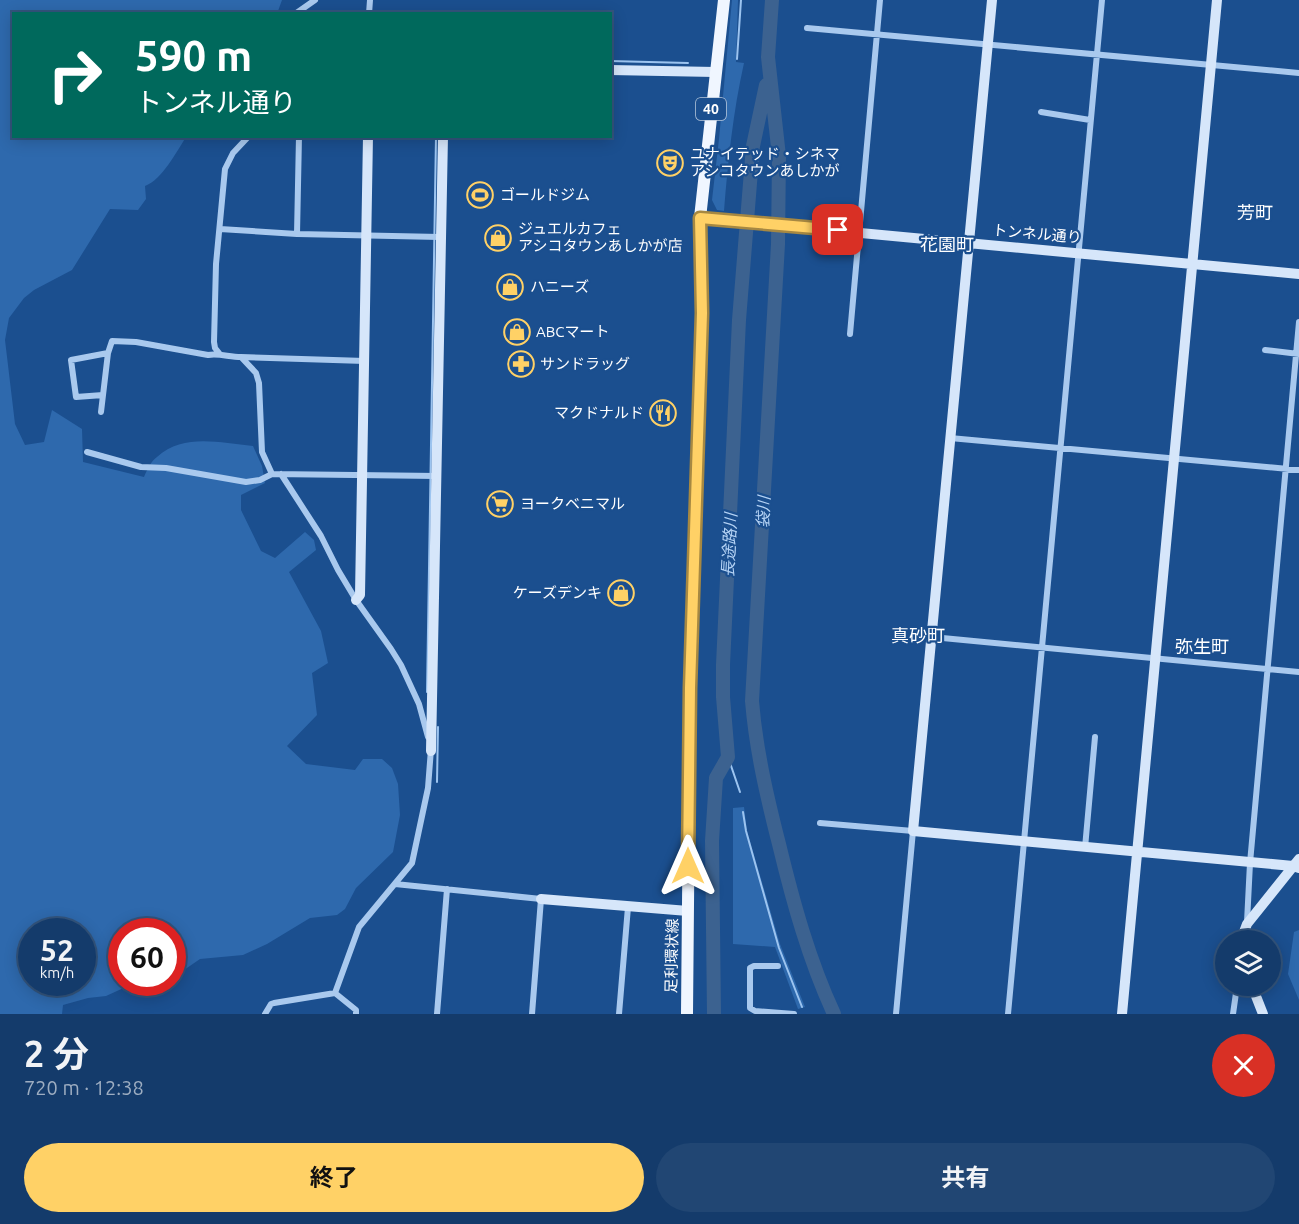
<!DOCTYPE html>
<html lang="ja">
<head>
<meta charset="utf-8">
<style>
  body { margin:0; font-family:Ubuntu,"Noto Sans JP",sans-serif; background:#214673; color:#f1f3f6; height:100vh; display:flex; flex-direction:column; font-size:22px; white-space:nowrap }
  * { box-sizing:border-box; margin:0 }
  p { font-size:20px; color:#9dadc1 }
  .icon { flex:none; width:33px; height:33px; fill:none; stroke:currentColor; stroke-width:2; stroke-linecap:round; stroke-linejoin:round }
  .map { position:relative; height:1014px; overflow:hidden }
  .drawer { display:flex; flex-direction:column; background:#143b6b; flex:1 }
  .drawer>* { flex:none }
  .banner { position:absolute; left:12px; top:12px; width:600px; height:126px; border-radius:0px; box-shadow:0 3px 15px #0003,0 0 0 2px #33557e; background:#00695c; color:#fff; overflow:hidden }
  .buttons { position:absolute; left:1215px; top:930px; display:grid; gap:12px }
  .buttons a { display:grid; place-items:center; width:66px; height:66px; border-radius:50%; background:#143b6b; box-shadow:0 3px 15px #0003,0 0 0 2px #33557e; font-size:30px }
  .speed { position:absolute; left:18px; top:918px; display:flex; gap:12px; font-size:30px; font-weight:700; text-align:center }
  .speed>* { display:grid; place-content:center; width:78px; height:78px; border-radius:50%; background:#143b6b; box-shadow:0 3px 15px #0003,0 0 0 2px #33557e; line-height:1 }
  .speed small { font-size:15px; font-weight:400 }
  .speed .limit { border:9px solid #d22; background:#fff; color:#111 }
  .pin { position:absolute; display:grid; place-items:center; width:51px; height:51px; color:#fff; margin:-26px; border-radius:12px; box-shadow:0 3px 9px #0006 }
  .me { position:absolute; width:66px; margin:-33px; rotate:0deg; stroke-linejoin:round; filter:drop-shadow(0 0 4px #0008) }
  .turn { display:flex; align-items:center; gap:21px; height:126px; padding:0 24px; font-size:27px }
  .turn .icon { width:78px; height:78px; stroke-width:2.5 }
  .turn b { display:block; font-size:42px; line-height:51px }
  .round { display:grid; place-items:center; flex:none; width:63px; height:63px; border-radius:32px; background:#214673 }
  .summary { display:flex; align-items:center; justify-content:space-between; height:102px; padding:0 24px }
  h1 { font-size:36px; font-weight:700; line-height:45px }
  .cta { display:flex; gap:12px; margin-top:auto; padding:12px 24px }
  .cta a { flex:1; height:69px; border-radius:36px; background:#ffd166; color:#111; font-size:24px; font-weight:700; line-height:69px; text-align:center }
  .cta a+a { background:#214673; color:#f1f3f6 }
  .map>svg:first-child { display:block }
  .green { fill:#2e69ad; fill-rule:evenodd }
  .lines { fill:none; stroke-linecap:round; stroke-linejoin:round }
  .stream { stroke:#9cc4f0; stroke-width:2 }
  .river { stroke:#3c6290; stroke-width:14 }
  .street { stroke:#a9c9ee; stroke-width:6 }
  .secondary { stroke:#d6e6fa; stroke-width:10 }
  .primary { stroke:#f0f6ff; stroke-width:12 }
  .route-casing { stroke:#a68842; stroke-width:15 }
  .route { stroke:#ffd166; stroke-width:10 }
  .labels { text-anchor:middle; stroke-width:4.5; stroke-linejoin:round; paint-order:stroke }
  .shield { fill:#1b4f8f; stroke:#bbcadd; stroke-width:1.5 }
  .shield-label { font-size:14px; font-weight:bold; fill:#fff }
  .poi-label { font-size:15px; fill:#fff; stroke:#1b4f8f; text-anchor:start }
  .street-label { font-size:15px; fill:#fff; stroke:#1b4f8f }
  .water-label { font-size:16px; font-style:italic; fill:#b5d3f5; stroke:#1b4f8f }
  .quarter-label { font-size:18px; fill:#fff; stroke:#1b4f8f }
</style>
</head>
<body>
<div class="map">
<svg width="1299" height="1014" viewBox="0 0 1299 1014">
  <rect width="100%" height="100%" fill="#1b4f8f"/>
  <!-- green -->
  <path class="green" d="M 0,0 L 282,0 L 278,11 L 272,14 L 14,14 L 14,136 L 186,137 C 177,151 162,180 145,186 L 146,199 L 138,210 L 110,209 L 72,270 L 34,290 L 24,298 L 9,318 L 5,340 L 15,424 L 25,445 L 44,442 L 52,410 L 82,429 L 83,462 L 144,477 C 147,470 151,461 157,457 C 184,433 219,443 253,446 L 262,466 L 265,483 L 241,495 L 241,510 L 261,551 L 275,558 L 305,532 L 314,540 L 316,550 L 289,572 L 321,631 L 328,663 L 312,673 L 317,715 L 287,746 L 306,764 L 355,770 L 363,759 L 382,759 L 392,768 L 398,784 L 400,815 L 393,852 L 356,888 L 345,909 L 337,915 L 310,918 L 267,944 L 243,955 L 200,959 L 184,970 L 173,974 L 172,932 L 122,932 L 122,982 L 143,983 L 128,986 L 106,996 L 88,998 L 63,1005 L 62,1014 L 0,1014 ZM 32,932 L 82,932 L 82,982 L 32,982 Z
    M 732,0 L 738,0 L 736,62 L 744,63 C 733,112 728,161 724,211 L 717,210 L 712,200 L 719,139 Z
    M 744,807 L 747,831 L 780,944 L 805,1007 L 798,1009 L 775,947 L 733,944 L 733,808 Z
    M 1299,930 L 1299,1000 L 1288,974 L 1294,932 Z"/>
  <g class="lines">
    <!-- stream -->
    <path class="stream" d="M 737,59 L 741,0
      M 610,61 L 688,63
      M 427,692 L 436,136
      M 728,757 L 740,792
      M 437,782 L 438,727
      M 743,812 L 746,831 L 779,948 L 802,1007"/>
    <!-- river -->
    <path class="river" d="M 772,0 L 768,57 L 779,156 L 778,244 L 752,701 C 756,750 767,797 779,844 C 793,902 809,960 834,1014
      M 714,1014 L 712,841 L 716,778 L 728,757 L 723,697 L 723,665 L 739,320 L 753,146 L 766,85"/>
    <!-- street -->
    <path class="street" d="M 295,14 L 315,0
      M 369,14 L 370,0
      M 807,28 L 1299,73
      M 1041,112 L 1090,120
      M 220,229 L 297,234 L 440,237
      M 297,234 L 299,136
      M 850,334 L 880,0
      M 1265,350 L 1299,354
      M 219,353 L 215,348 L 214,342 L 216,264 L 225,169 L 233,153 L 249,136
      M 241,357 L 365,361
      M 103,395 L 76,397 L 71,360 L 108,353
      M 101,412 L 108,353 L 112,341 L 136,342 L 208,355 C 219,353 229,357 241,357 L 256,373 L 259,383 L 262,452 L 272,474
      M 950,438 L 1299,470
      M 87,452 L 141,467 L 166,468 L 246,482 L 260,480 L 272,474 L 437,476
      M 281,474 L 321,536 L 338,570 L 356,600 L 391,649 L 401,665 L 419,704 L 428,737
      M 932,637 L 1299,672
      M 820,823 L 913,831 L 896,1014
      M 1085,848 L 1095,737
      M 395,884 L 541,899 L 532,1014
      M 1247,922 L 1250,863 L 1299,322
      M 778,966 L 754,966 L 750,968 L 750,1008 L 755,1011 L 794,1014
      M 335,993 L 359,927 L 412,863 L 428,788 L 431,749
      M 265,1014 L 271,1004 L 274,1003 L 335,993 L 356,1010 L 356,1014
      M 437,1014 L 447,889
      M 619,1014 L 628,907
      M 1008,1014 L 1102,0
      M 1233,1014 L 1237,986"/>
    <!-- secondary -->
    <path class="secondary" d="M 992,0 L 913,831 L 1293,866 L 1299,868
      M 610,70 L 715,72
      M 700,218 L 1299,274
      M 356,600 L 360,595 L 368,136
      M 431,751 L 443,136
      M 541,899 L 688,911
      M 1241,940 L 1247,924 L 1299,859
      M 1252,986 L 1263,1014
      M 1122,1014 L 1217,0"/>
    <!-- primary -->
    <path class="primary" d="M 687,1014 L 690,688 L 702,313 L 700,218 L 724,0"/>
  </g>
  <g class="lines">
    <!-- route casing -->
    <g class="route-casing">
      <path id="route" d="M 688,866 L 690,688 L 702,313 L 700,218 L 838,230"/>
    </g>
    <!-- route -->
    <use href="#route" class="route"/>
  </g>
  <!-- icons -->
  <defs>
    <g id="theatre-ring" transform="scale(1.35)"><circle r="9.5" fill="#1b4f8f" stroke="#ffd166" stroke-width="1.5"/><path d="M-5-5.5Q0-4 5-5.5V0Q5 5 0 6Q-5 5-5 0ZM-3.3-2.5H-1v1.5H-3.3ZM1-2.5H3.3v1.5H1ZM-2.8 1Q0 5.5 2.8 1Z" fill="#ffd166"/></g>
    <g id="stadium-ring" transform="scale(1.35)"><circle r="9.5" fill="#1b4f8f" stroke="#ffd166" stroke-width="1.5"/><path d="M0-5a6.5 5 0 1 0 0 10a6.5 5 0 1 0 0-10ZM-3.5-1.8h7v3.6h-7Z" fill="#ffd166"/></g>
    <g id="shop-ring" transform="scale(1.35)"><circle r="9.5" fill="#1b4f8f" stroke="#ffd166" stroke-width="1.5"/><path d="M-5-2.5h2.3a2.7 3.5 0 0 1 5.4 0H5L5.5 6h-11ZM-1.5-2.5h3a1.5 2.3 0 0 0-3 0Z" fill="#ffd166"/></g>
    <g id="pharmacy-ring" transform="scale(1.35)"><circle r="9.5" fill="#1b4f8f" stroke="#ffd166" stroke-width="1.5"/><path d="M-2-6h4v4h4v4h-4v4h-4v-4h-4v-4h4Z" fill="#ffd166"/></g>
    <g id="restaurant-ring" transform="scale(1.35)"><circle r="9.5" fill="#1b4f8f" stroke="#ffd166" stroke-width="1.5"/><path d="M-5-6h1v4h1v-4h1v4h1v-4h1v5L-1.5 .5V6h-2V.5L-5-1ZM5-6V6H3V1.5H1.5Q1.5-4 5-6Z" fill="#ffd166"/></g>
    <g id="supermarket-ring" transform="scale(1.35)"><circle r="9.5" fill="#1b4f8f" stroke="#ffd166" stroke-width="1.5"/><path d="M-6-5.5h2.5l.6 2H6L4.5 2H-2.5L-4.4-4H-6ZM-1.5 3.2a1.3 1.3 0 1 0 .1 0ZM3 3.2a1.3 1.3 0 1 0 .1 0Z" fill="#ffd166"/></g>
  </defs>
  <g fill-rule="evenodd">
    <use href="#theatre-ring" x="670" y="163"/>
    <use href="#stadium-ring" x="480" y="195"/>
    <use href="#shop-ring" x="498" y="238"/>
    <use href="#shop-ring" x="510" y="287"/>
    <use href="#shop-ring" x="517" y="332"/>
    <use href="#pharmacy-ring" x="521" y="364"/>
    <use href="#restaurant-ring" x="663" y="413"/>
    <use href="#supermarket-ring" x="500" y="504"/>
    <use href="#shop-ring" x="621" y="593"/>
  </g>
  <g class="labels">
    <!-- shield labels -->
    <rect class="shield" x="696" y="98" width="30" height="22" rx="4.5"/>
    <g class="shield-label">
      <text x="711" y="114">40</text>
    </g>
    <!-- poi labels -->
    <g class="poi-label">
      <text x="690" y="159">ユナイテッド・シネマ<tspan x="690" dy="17">アシコタウンあしかが</tspan></text>
      <text x="500" y="200">ゴールドジム</text>
      <text x="518" y="234">ジュエルカフェ<tspan x="518" dy="17">アシコタウンあしかが店</tspan></text>
      <text x="530" y="292">ハニーズ</text>
      <text x="536" y="337">ABCマート</text>
      <text x="540" y="369">サンドラッグ</text>
      <text x="644" y="418" text-anchor="end">マクドナルド</text>
      <text x="520" y="509">ヨークベニマル</text>
      <text x="602" y="598" text-anchor="end">ケーズデンキ</text>
    </g>
    <!-- street labels -->
    <g class="street-label">
      <text transform="translate(1037 234) rotate(5)" y="5">トンネル通り</text>
      <text transform="translate(672 956) rotate(-89)" y="5">足利環状線</text>
    </g>
    <!-- water labels -->
    <g class="water-label">
      <text transform="translate(763 512) rotate(-87)" y="6">袋川</text>
      <text transform="translate(729 545) rotate(-87)" y="6">長途路川</text>
    </g>
    <!-- quarter labels -->
    <g class="quarter-label">
      <text x="1255" y="219">芳町</text>
      <text x="947" y="251">花園町</text>
      <text x="918" y="642">真砂町</text>
      <text x="1202" y="653">弥生町</text>
    </g>
  </g>
</svg>
<div class="buttons">
<a><svg class="icon" aria-label="layers" viewBox="0 0 24 24"><path d="M12 4l9 5-9 5-9-5zM3 14l9 5 9-5"/></svg></a>
</div>
<div class="speed"><div>52<small>km/h</small></div><div class="limit">60</div></div>
<div class="pin" style="left:838px;top:230px;background:#d93025"><svg class="icon" aria-label="arrive" viewBox="0 0 24 24"><path d="M6 21V4h12l-3 4 3 4H6"/></svg></div>
<svg class="me" style="left:688px;top:866px" viewBox="-20 -20 40 40"><path d="M0-17L14 15 0 8-14 15z" fill="#ffd166" stroke="#fff" stroke-width="4"/></svg>
<div class="banner">
<div class="turn"><svg class="icon" aria-label="right" viewBox="0 0 24 24"><path d="M7 20v-9h11M14 6l5 5-5 5"/></svg><div><b>590 m</b>トンネル通り</div></div>
</div>
</div>
<section class="drawer">
<div class="summary"><div><h1>2 分</h1><p>720 m · 12:38</p></div><a class="round" style="background:#d93025;color:#fff"><svg class="icon" aria-label="close" viewBox="0 0 24 24"><path d="M6 6l12 12M18 6L6 18"/></svg></a></div>
<div class="cta"><a>終了</a><a>共有</a></div>
</section>
</body>
</html>
